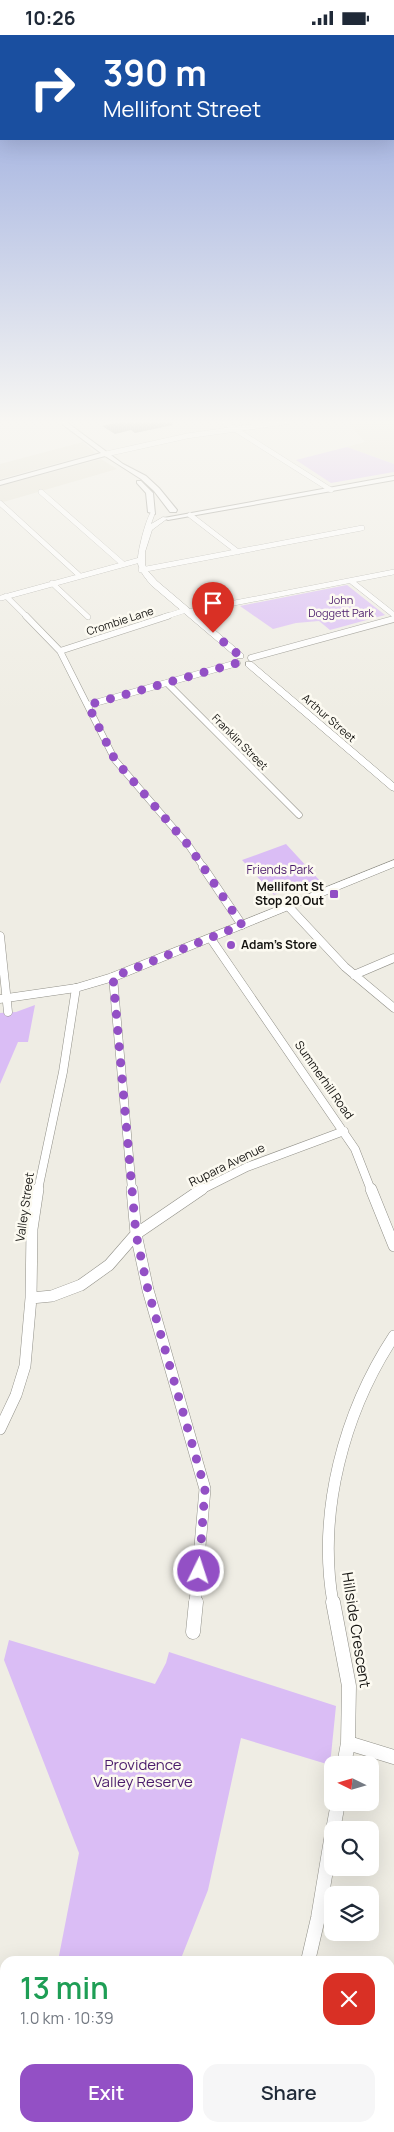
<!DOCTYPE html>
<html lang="en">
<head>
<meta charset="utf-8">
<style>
  body { margin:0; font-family:Manrope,sans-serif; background:#f6f6f7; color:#1f2937; height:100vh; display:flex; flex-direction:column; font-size:19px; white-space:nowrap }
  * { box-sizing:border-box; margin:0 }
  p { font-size:16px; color:#747a83 }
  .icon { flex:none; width:28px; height:28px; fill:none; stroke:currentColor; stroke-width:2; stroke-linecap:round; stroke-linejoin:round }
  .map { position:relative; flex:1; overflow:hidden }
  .details { position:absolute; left:0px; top:1921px; width:395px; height:176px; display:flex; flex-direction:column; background:#fff; border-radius:15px 15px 0 0; box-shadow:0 5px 20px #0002 }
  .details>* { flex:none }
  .banner { position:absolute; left:0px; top:0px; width:395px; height:105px; box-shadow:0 5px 20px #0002; background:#1a4fa0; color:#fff; overflow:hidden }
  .needle { width:32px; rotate:275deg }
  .controls { position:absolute; left:324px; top:1721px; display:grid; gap:10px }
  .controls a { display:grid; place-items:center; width:55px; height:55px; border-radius:10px; background:#fff; box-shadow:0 5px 20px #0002; font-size:25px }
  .pin { position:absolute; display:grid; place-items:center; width:42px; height:42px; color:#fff; margin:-51px -21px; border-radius:50% 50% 50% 0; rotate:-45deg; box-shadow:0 0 5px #0007 }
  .pin .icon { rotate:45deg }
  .me { position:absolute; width:55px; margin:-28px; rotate:4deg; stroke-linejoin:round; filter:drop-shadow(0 0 4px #0008) }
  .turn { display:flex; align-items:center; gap:18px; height:105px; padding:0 20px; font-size:22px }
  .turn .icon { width:65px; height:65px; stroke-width:2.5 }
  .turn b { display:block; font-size:35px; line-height:42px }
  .round { display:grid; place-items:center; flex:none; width:52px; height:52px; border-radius:15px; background:#f6f6f7 }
  .overview { display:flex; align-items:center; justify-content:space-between; height:85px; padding:0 20px }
  h1 { font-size:30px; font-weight:600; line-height:38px; color:#1e9e55 }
  .primary-button { display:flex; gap:10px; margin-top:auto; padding:10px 20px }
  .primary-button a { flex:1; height:58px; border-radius:15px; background:#9350c5; color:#fff; font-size:20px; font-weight:600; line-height:58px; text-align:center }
  .primary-button a+a { background:#f6f6f7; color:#1f2937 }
  .status { display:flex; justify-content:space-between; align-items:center; height:35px; padding:0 25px; background:#fff; direction:ltr }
  .status svg { height:14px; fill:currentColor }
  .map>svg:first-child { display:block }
  .built { fill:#e4e0d0 }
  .green { fill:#dabdf5 }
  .building { fill:#716f68 }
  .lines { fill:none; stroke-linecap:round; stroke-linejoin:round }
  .minor-far4-casing { stroke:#919088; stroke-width:5.5 }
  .minor-far3-casing { stroke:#919088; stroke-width:7 }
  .minor-far2-casing { stroke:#919088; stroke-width:9 }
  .minor-far1-casing { stroke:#919088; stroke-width:12 }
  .minor-casing { stroke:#919088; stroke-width:15 }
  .tertiary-casing { stroke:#919088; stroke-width:1 }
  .secondary-casing { stroke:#919088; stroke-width:2 }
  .minor-far4 { stroke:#fff; stroke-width:5 }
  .minor-far3 { stroke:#fff; stroke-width:6 }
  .minor-far2 { stroke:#fff; stroke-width:8 }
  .minor-far1 { stroke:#fff; stroke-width:11 }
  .minor { stroke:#fff; stroke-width:14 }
  .tertiary { fill:#fff; fill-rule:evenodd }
  .secondary { fill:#fff; fill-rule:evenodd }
  .route { stroke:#9350c5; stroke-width:9; stroke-dasharray:0 16.2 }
  .poi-dot { fill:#9350c5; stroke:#fcfaf1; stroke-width:2 }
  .labels { text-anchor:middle; stroke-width:5; stroke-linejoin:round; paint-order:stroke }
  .far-park-label { font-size:11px; fill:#4a1b6b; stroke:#fcfaf1 }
  .far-street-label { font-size:11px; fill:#141310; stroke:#fcfaf1 }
  .park-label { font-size:12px; fill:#4a1b6b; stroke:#fcfaf1 }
  .poi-label { font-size:12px; font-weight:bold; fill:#141310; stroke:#fcfaf1; text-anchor:end }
  .street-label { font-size:12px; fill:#141310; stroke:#fcfaf1 }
  .near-street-label { font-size:15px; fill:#141310; stroke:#fcfaf1 }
  .near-park-label { font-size:15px; fill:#4a1b6b; stroke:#fcfaf1 }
</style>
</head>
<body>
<div class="status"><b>10:26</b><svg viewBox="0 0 49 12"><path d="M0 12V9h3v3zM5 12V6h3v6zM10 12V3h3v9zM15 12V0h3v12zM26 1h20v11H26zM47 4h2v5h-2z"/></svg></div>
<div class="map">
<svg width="394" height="2097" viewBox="0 0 394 2097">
  <rect width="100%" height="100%" fill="#efede4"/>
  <!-- built -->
  <path class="built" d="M 346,386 L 394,386 L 394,429 L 347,412 L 365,407 Z
    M 83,407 L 95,418 L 0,444 L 0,429 Z
    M 101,424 L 117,434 L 0,468 L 0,451 Z"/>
  <!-- green -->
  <path class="green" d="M 347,412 L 394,429 L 394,437 L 331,448 L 296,425 Z
    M 347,550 L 385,580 L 330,595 L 319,586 L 296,588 L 273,594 L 240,571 Z
    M 286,809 L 321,847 L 300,856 L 293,852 L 274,860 L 242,825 Z
    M 35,970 L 28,1007 L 18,1007 L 0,1049 L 0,978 L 16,977 Z
    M 9,1605 L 155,1649 L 166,1628 L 169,1617 L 336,1671 L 330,1730 L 241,1703 L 208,1855 L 180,1926 L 58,1926 L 79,1818 L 4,1625 Z"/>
  <!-- building -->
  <path class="building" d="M 123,386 L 172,386 L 173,390 L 135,398 L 131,395 L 115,399 L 102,391 Z"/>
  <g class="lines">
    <!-- minor-far4 casing -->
    <g class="minor-far4-casing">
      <path id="minor-far4" d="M 222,386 L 331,455
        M 106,419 L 187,401 L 292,386
        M 41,457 L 123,529
        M 0,468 L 80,541
        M 190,480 L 238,517
        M 141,535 L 362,493
        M 351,546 L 394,580
        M 52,548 L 88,582
        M 6,561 L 27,582
        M 1,563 L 140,525
        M 188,577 L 394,537
        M 164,582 L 186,575"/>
    </g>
    <!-- minor-far3 casing -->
    <g class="minor-far3-casing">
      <path id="minor-far3" d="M 26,581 L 60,616 L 115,725 L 189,811 L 204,833
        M 60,616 L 168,581
        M 251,623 L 394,584
        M 167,648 L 299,780
        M 88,670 L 237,628"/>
    </g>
    <!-- minor-far2 casing -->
    <g class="minor-far2-casing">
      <path id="minor-far2" d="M 203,832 L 242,890
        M 288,871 L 345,932 L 394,973
        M 0,901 L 8,977
        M 211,904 L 355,1114 L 371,1155
        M 354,940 L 394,923
        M 113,942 L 132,1155
        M 38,1155 L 63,1037 L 76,953
        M 201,1155 L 247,1132 L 344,1096"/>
    </g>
    <!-- minor-far1 casing -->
    <g class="minor-far1-casing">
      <path id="minor-far1" d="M 132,1154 L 136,1199 L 148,1255 L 205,1454 L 195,1568
        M 371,1154 L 394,1211
        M 31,1263 L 52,1261 L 81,1250 L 109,1230 L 136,1199 L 202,1154
        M 0,1394 L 16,1360 L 25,1331 L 31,1263 L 32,1194 L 38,1154
        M 333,1568 C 317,1477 344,1377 394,1301"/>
    </g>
    <!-- minor casing -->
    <g class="minor-casing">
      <path id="minor" d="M 333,1567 L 349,1651 L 348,1708 L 394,1722
        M 193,1597 L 196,1567
        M 344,1730 L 348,1708
        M 333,1795 L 338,1768
        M 308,1926 L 318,1883 L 332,1799
        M 258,2097 L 259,2092"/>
    </g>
    <!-- tertiary casing -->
    <g class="tertiary-casing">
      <path id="tertiary" d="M 152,476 L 155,478 L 151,489 L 163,482 L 168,483 L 152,495 L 145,517 L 145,529 L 147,535 L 157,546 L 243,619 L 243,623 L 237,623 L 151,550 C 146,544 140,537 138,529 C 136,521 147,479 152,476 Z
        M 246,627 L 252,627 L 394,748 L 394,756 L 391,755 L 246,631 Z
        M 394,825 L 394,832 L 117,945 L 76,957 L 0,968 L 0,960 L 76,949 L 109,939 Z"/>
    </g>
    <!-- secondary casing -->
    <g class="secondary-casing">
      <path id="secondary" d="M 58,386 L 65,386 L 123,429 L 146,441 L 159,453 L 177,475 L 176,477 L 170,477 L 154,456 L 141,444 L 105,421 L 0,450 L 0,446 L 101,418 Z
        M 394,441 L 394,445 L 168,485 L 164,483 Z
        M 137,446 L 141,446 L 153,458 L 155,479 L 148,477 L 146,458 L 137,448 Z"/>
    </g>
    <!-- minor-far4 -->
    <use href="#minor-far4" class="minor-far4"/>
    <!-- minor-far3 -->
    <use href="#minor-far3" class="minor-far3"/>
    <!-- minor-far2 -->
    <use href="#minor-far2" class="minor-far2"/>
    <!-- minor-far1 -->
    <use href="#minor-far1" class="minor-far1"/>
    <!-- minor -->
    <use href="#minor" class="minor"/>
    <!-- tertiary -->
    <use href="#tertiary" class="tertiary"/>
    <!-- secondary -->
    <use href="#secondary" class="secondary"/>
  </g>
  <!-- sky -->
  <linearGradient id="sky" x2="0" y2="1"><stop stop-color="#8fa2dc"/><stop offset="0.57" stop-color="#f8f7f3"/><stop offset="1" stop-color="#f8f7f3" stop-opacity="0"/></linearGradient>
  <rect width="394" height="679" fill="url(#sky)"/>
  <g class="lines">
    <!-- route -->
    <path class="route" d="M 199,1536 L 205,1454 L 148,1255 L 136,1199 L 113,942 L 242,890 L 189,811 L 115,725 L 88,670 L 237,628 L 236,624 L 240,621 L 213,598"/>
  </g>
  <!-- markers -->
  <g class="poi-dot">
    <rect x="329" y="854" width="10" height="10" rx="2.5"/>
    <circle cx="231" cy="910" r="5"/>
  </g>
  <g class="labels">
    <!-- far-park labels -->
    <g class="far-park-label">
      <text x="341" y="569">John<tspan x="341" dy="13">Doggett Park</tspan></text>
    </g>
    <!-- far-street labels -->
    <g class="far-street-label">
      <text transform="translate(120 586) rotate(-18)" y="4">Crombie Lane</text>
      <text transform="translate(329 683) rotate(41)" y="4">Arthur Street</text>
      <text transform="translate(240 707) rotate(45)" y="4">Franklin Street</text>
    </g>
    <!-- park labels -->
    <g class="park-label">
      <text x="280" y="839">Friends Park</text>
    </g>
    <!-- poi labels -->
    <g class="poi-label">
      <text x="324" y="856">Mellifont St<tspan x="324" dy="14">Stop 20 Out</tspan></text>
      <text x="241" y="914" text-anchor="start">Adam's Store</text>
    </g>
    <!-- street labels -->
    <g class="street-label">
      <text transform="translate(324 1045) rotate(55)" y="4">Summerhill Road</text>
      <text transform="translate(227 1130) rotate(-26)" y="4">Rupara Avenue</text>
      <text transform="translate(25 1172) rotate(-82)" y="4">Valley Street</text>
    </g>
    <!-- near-street labels -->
    <g class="near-street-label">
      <text transform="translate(356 1595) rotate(81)" y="5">Hillside Crescent</text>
    </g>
    <!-- near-park labels -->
    <g class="near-park-label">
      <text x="143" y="1735">Providence<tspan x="143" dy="17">Valley Reserve</tspan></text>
    </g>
  </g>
</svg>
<div class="controls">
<a><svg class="needle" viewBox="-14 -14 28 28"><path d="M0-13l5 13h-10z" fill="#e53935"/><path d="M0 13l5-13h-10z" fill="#747a83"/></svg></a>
<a><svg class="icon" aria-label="search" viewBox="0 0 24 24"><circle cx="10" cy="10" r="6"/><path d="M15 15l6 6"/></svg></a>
<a><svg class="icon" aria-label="layers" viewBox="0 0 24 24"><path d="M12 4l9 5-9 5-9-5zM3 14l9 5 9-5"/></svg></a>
</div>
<div class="pin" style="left:213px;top:598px;background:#d93025"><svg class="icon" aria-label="arrive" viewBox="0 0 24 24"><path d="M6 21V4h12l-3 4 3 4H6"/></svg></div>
<svg class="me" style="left:199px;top:1536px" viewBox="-20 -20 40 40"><circle r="17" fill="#9350c5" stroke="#fff" stroke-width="3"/><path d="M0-11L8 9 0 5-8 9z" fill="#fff"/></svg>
<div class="banner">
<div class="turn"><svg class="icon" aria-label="right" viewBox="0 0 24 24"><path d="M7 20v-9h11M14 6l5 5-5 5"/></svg><div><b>390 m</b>Mellifont Street</div></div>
</div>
<section class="details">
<div class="overview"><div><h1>13 min</h1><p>1.0 km · 10:39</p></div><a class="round" style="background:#d93025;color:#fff"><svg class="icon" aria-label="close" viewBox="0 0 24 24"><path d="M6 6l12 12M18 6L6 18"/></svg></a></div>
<div class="primary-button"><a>Exit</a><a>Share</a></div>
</section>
</div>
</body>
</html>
